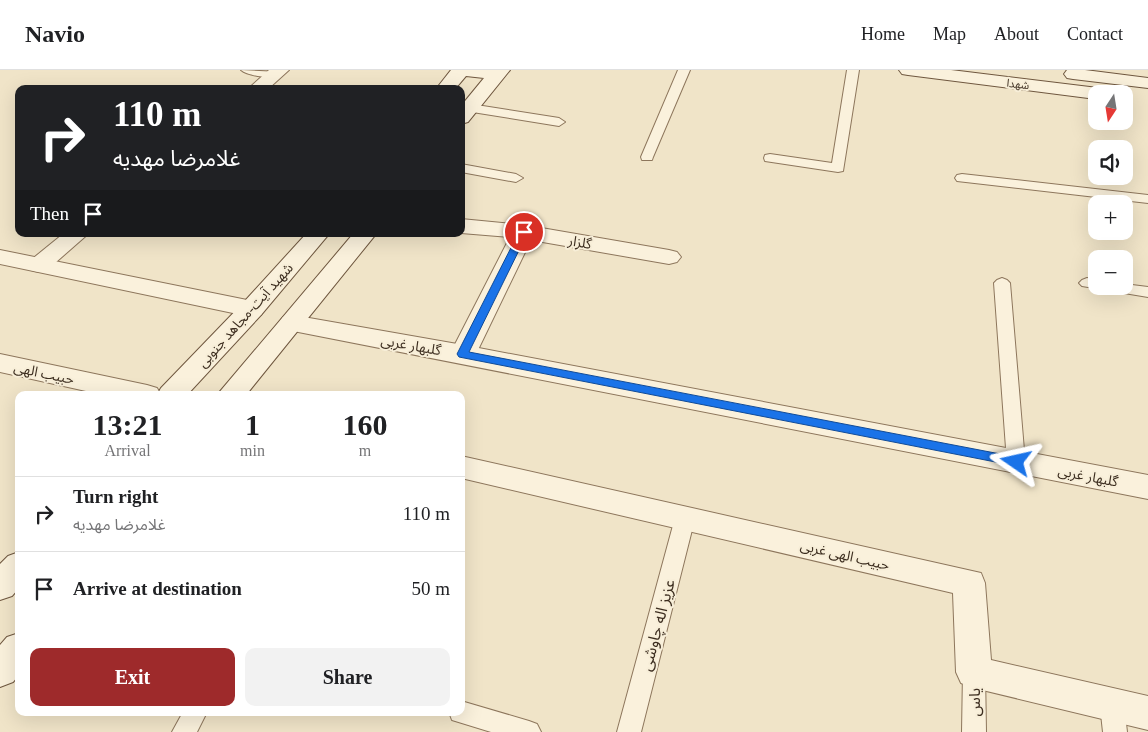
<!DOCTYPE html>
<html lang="en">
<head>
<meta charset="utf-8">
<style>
  body { margin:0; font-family:"Times New Roman","Noto Sans Arabic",serif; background:#f2f2f2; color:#202124; height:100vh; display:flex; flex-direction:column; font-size:19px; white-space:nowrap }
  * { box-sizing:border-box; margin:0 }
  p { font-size:16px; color:#757577 }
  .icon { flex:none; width:28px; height:28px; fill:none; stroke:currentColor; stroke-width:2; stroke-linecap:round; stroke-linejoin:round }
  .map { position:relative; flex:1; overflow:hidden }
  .sheet { position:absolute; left:15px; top:321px; width:450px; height:325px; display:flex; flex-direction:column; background:#fff; border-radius:10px; box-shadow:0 5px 20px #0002 }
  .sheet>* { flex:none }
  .guide { position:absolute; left:15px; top:15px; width:450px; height:152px; border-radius:10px; box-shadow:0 5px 20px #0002; background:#202124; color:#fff; overflow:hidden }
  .needle { width:32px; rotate:192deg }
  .controls { position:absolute; left:1088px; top:15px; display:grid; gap:10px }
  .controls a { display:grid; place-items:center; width:45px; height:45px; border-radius:10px; background:#fff; box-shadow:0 5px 20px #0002; font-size:25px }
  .pin { position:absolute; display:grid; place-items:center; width:42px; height:42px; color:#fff; margin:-21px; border:2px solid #fff; border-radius:50%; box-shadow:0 1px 5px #0007 }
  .me { position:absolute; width:55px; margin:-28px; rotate:281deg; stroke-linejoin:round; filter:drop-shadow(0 0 4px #0008) }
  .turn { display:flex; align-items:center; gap:18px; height:105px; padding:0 15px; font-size:22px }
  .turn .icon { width:65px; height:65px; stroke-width:2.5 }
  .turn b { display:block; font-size:35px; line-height:42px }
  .then { display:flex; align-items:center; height:48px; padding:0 15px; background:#0003; gap:10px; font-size:19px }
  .eta { display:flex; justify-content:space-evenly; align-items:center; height:85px; text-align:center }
  .eta b { font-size:30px; font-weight:600; line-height:35px }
  .button { display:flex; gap:10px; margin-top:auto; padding:10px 15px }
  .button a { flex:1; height:58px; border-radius:10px; background:#9e2a2b; color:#fff; font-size:20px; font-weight:600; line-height:58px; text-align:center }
  .button a+a { background:#f2f2f2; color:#202124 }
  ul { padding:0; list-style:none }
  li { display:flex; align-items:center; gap:15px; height:75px; padding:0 15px; border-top:1px solid #e0e0e0 }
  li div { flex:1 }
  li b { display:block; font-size:19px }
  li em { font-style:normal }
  header { display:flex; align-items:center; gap:30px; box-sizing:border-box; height:70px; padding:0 25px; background:#fff; border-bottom:1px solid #e0e0e0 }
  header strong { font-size:24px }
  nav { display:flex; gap:28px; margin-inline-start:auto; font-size:18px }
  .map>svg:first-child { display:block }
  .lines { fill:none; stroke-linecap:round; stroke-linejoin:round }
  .service-casing { stroke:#8d765c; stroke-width:2 }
  .minor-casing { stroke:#8d765c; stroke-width:2 }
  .tertiary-casing { stroke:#8d765c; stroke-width:2 }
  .secondary-casing { stroke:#6f573f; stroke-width:2 }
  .service { fill:#faf1dc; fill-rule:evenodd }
  .minor { fill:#faf1dc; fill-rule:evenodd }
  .tertiary { fill:#faf1dc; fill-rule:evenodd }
  .secondary { fill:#faf1dc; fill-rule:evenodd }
  .route { fill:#1a73e8; stroke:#114b97 }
  .labels { text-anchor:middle; stroke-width:4; stroke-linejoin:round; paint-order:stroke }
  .far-street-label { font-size:11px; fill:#3d2e20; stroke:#f7eed8 }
  .street-label { font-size:14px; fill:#3d2e20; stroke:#f7eed8 }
  .near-street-label { font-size:16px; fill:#3d2e20; stroke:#f7eed8 }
</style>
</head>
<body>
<header>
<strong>Navio</strong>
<nav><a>Home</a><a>Map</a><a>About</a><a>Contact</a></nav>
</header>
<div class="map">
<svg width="1148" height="662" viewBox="0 0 1148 662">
  <rect width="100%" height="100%" fill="#f0e4c8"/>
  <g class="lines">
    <!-- service casing -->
    <g class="service-casing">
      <path id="service" d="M 241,0 L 280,2 L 282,4 C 275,10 248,6 241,0 Z
        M 678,0 L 690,0 L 653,87 L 652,90 L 642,90 L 641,87 Z
        M 847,0 L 859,0 L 843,101 L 838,102 L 765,91 L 764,88 L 765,85 L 770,84 L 832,93 Z
        M 470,34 L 559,48 L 565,52 L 559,56 L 466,41 L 464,38 L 466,35 Z
        M 461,94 L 516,104 L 523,108 L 516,112 L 461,102 Z
        M 962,104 L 1148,125 L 1148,133 L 957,111 L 955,108 L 957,105 Z
        M 1002,208 L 1007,210 L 1010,213 L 1025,392 L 1023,397 L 1016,399 L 1009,397 L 1007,392 L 994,213 L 997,210 Z
        M 1087,208 L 1096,210 L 1096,216 L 1124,216 L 1124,214 L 1148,217 L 1148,227 L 1082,216 L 1079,213 L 1082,210 Z
        M 685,440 L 692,442 L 695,448 L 641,662 L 617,662 L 675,448 L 678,442 Z
        M 974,592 L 982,595 L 985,602 L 986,662 L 962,662 L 963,602 L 966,595 Z
        M 1112,624 L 1120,627 L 1124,635 L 1127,662 L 1103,662 L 1100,635 L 1104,627 Z
        M 461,631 L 529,651 L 537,654 L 541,662 L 491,662 L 452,650 L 449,642 L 461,642 Z
        M 183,642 L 207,642 L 197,662 L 172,662 Z"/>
    </g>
    <!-- minor casing -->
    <g class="minor-casing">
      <path id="minor" d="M 269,0 L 289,0 L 268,19 L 248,19 Z
        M 461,149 L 524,155 L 669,180 L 677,182 L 681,187 L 677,192 L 669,194 L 531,170 L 476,284 L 472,290 L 463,293 L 454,290 L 450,284 L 510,167 L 461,163 Z
        M 63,164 L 88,164 L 47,200 L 39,202 L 31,200 L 27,195 L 31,190 Z
        M 0,284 L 147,315 L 157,318 L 161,325 L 104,325 L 0,302 Z
        M 461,386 L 981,503 L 985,513 L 991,590 L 1148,626 L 1148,660 L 974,618 L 961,613 L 956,602 L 953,523 L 461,408 Z"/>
    </g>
    <!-- tertiary casing -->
    <g class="tertiary-casing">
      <path id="tertiary" d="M 0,180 L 252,231 L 261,233 L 264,239 L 261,245 L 252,247 L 0,194 Z
        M 292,245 L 463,275 L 1148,405 L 1148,429 L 283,259 L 279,253 L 283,247 Z"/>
    </g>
    <!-- secondary casing -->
    <g class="secondary-casing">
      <path id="secondary" d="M 451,0 L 510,0 L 468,52 L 461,54 L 461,36 L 484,8 L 466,6 L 455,19 L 436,19 Z
        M 899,0 L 951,0 L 1098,18 L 1105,20 L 1107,24 L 1096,24 L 1096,29 L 908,5 L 902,4 Z
        M 1067,0 L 1085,0 L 1148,8 L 1148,18 L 1073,9 L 1067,8 L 1064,4 Z
        M 306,164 L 329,164 L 261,245 L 187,325 L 157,325 L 161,318 L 243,233 Z
        M 353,164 L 376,164 L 246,325 L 217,325 Z
        M 19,482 L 19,518 L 12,526 L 0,530 L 0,494 L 8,486 Z
        M 19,563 L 19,605 L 13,612 L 0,617 L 0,575 L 7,567 Z"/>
    </g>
    <!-- service -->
    <use href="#service" class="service"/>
    <!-- minor -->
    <use href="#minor" class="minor"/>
    <!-- tertiary -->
    <use href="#tertiary" class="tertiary"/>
    <!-- secondary -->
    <use href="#secondary" class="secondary"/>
  </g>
  <!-- route -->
  <path class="route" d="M 524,159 L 528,162 L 469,282 L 1016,387 L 1020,389 L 1022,392 L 1020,395 L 1016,396 L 459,287 L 457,284 L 519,162 Z"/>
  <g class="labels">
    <!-- far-street labels -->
    <g class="far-street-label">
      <text transform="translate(1018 14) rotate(7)" y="4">شهدا</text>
    </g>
    <!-- street labels -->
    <g class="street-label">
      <text transform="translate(580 172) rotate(10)" y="5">گلزار</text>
      <text transform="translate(245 245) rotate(-48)" y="5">شهید آیت-مجاهد جنوبی</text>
      <text transform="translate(411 275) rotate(10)" y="5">گلبهار غربی</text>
      <text transform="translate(44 303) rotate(12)" y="5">حبیب الهی</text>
      <text transform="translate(1088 406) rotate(11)" y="5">گلبهار غربی</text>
      <text transform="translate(845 485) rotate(13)" y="5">حبیب الهی غربی</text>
    </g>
    <!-- near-street labels -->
    <g class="near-street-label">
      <text transform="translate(657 555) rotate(-75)" y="6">عزیز اله چاوشی</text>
      <text transform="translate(974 632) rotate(-90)" y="6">یاس</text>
    </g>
  </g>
</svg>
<div class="controls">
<a><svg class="needle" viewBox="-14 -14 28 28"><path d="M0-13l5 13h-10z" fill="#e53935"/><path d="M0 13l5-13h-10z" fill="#757577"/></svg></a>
<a><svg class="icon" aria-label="sound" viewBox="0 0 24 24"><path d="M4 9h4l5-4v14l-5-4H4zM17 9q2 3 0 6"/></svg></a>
<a>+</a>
<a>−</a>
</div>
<div class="pin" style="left:524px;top:162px;background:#d93025"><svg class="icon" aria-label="arrive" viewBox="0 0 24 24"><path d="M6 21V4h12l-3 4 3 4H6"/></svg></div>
<svg class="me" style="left:1016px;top:392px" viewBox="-20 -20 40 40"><path d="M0-17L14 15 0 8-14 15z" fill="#1a73e8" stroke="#fff" stroke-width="4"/></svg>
<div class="guide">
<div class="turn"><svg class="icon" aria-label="right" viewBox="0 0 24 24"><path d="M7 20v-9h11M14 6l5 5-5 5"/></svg><div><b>110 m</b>غلامرضا مهدیه</div></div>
<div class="then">Then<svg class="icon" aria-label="arrive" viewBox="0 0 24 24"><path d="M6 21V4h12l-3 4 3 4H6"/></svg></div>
</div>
<section class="sheet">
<div class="eta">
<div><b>13:21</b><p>Arrival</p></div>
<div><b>1</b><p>min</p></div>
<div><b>160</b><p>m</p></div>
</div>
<ul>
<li><svg class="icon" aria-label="right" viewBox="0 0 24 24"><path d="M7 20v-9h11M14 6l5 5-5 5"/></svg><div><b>Turn right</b><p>غلامرضا مهدیه</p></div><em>110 m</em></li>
<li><svg class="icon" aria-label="arrive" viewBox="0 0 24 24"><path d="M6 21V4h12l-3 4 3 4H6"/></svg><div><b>Arrive at destination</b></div><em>50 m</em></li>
</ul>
<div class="button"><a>Exit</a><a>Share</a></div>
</section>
</div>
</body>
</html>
